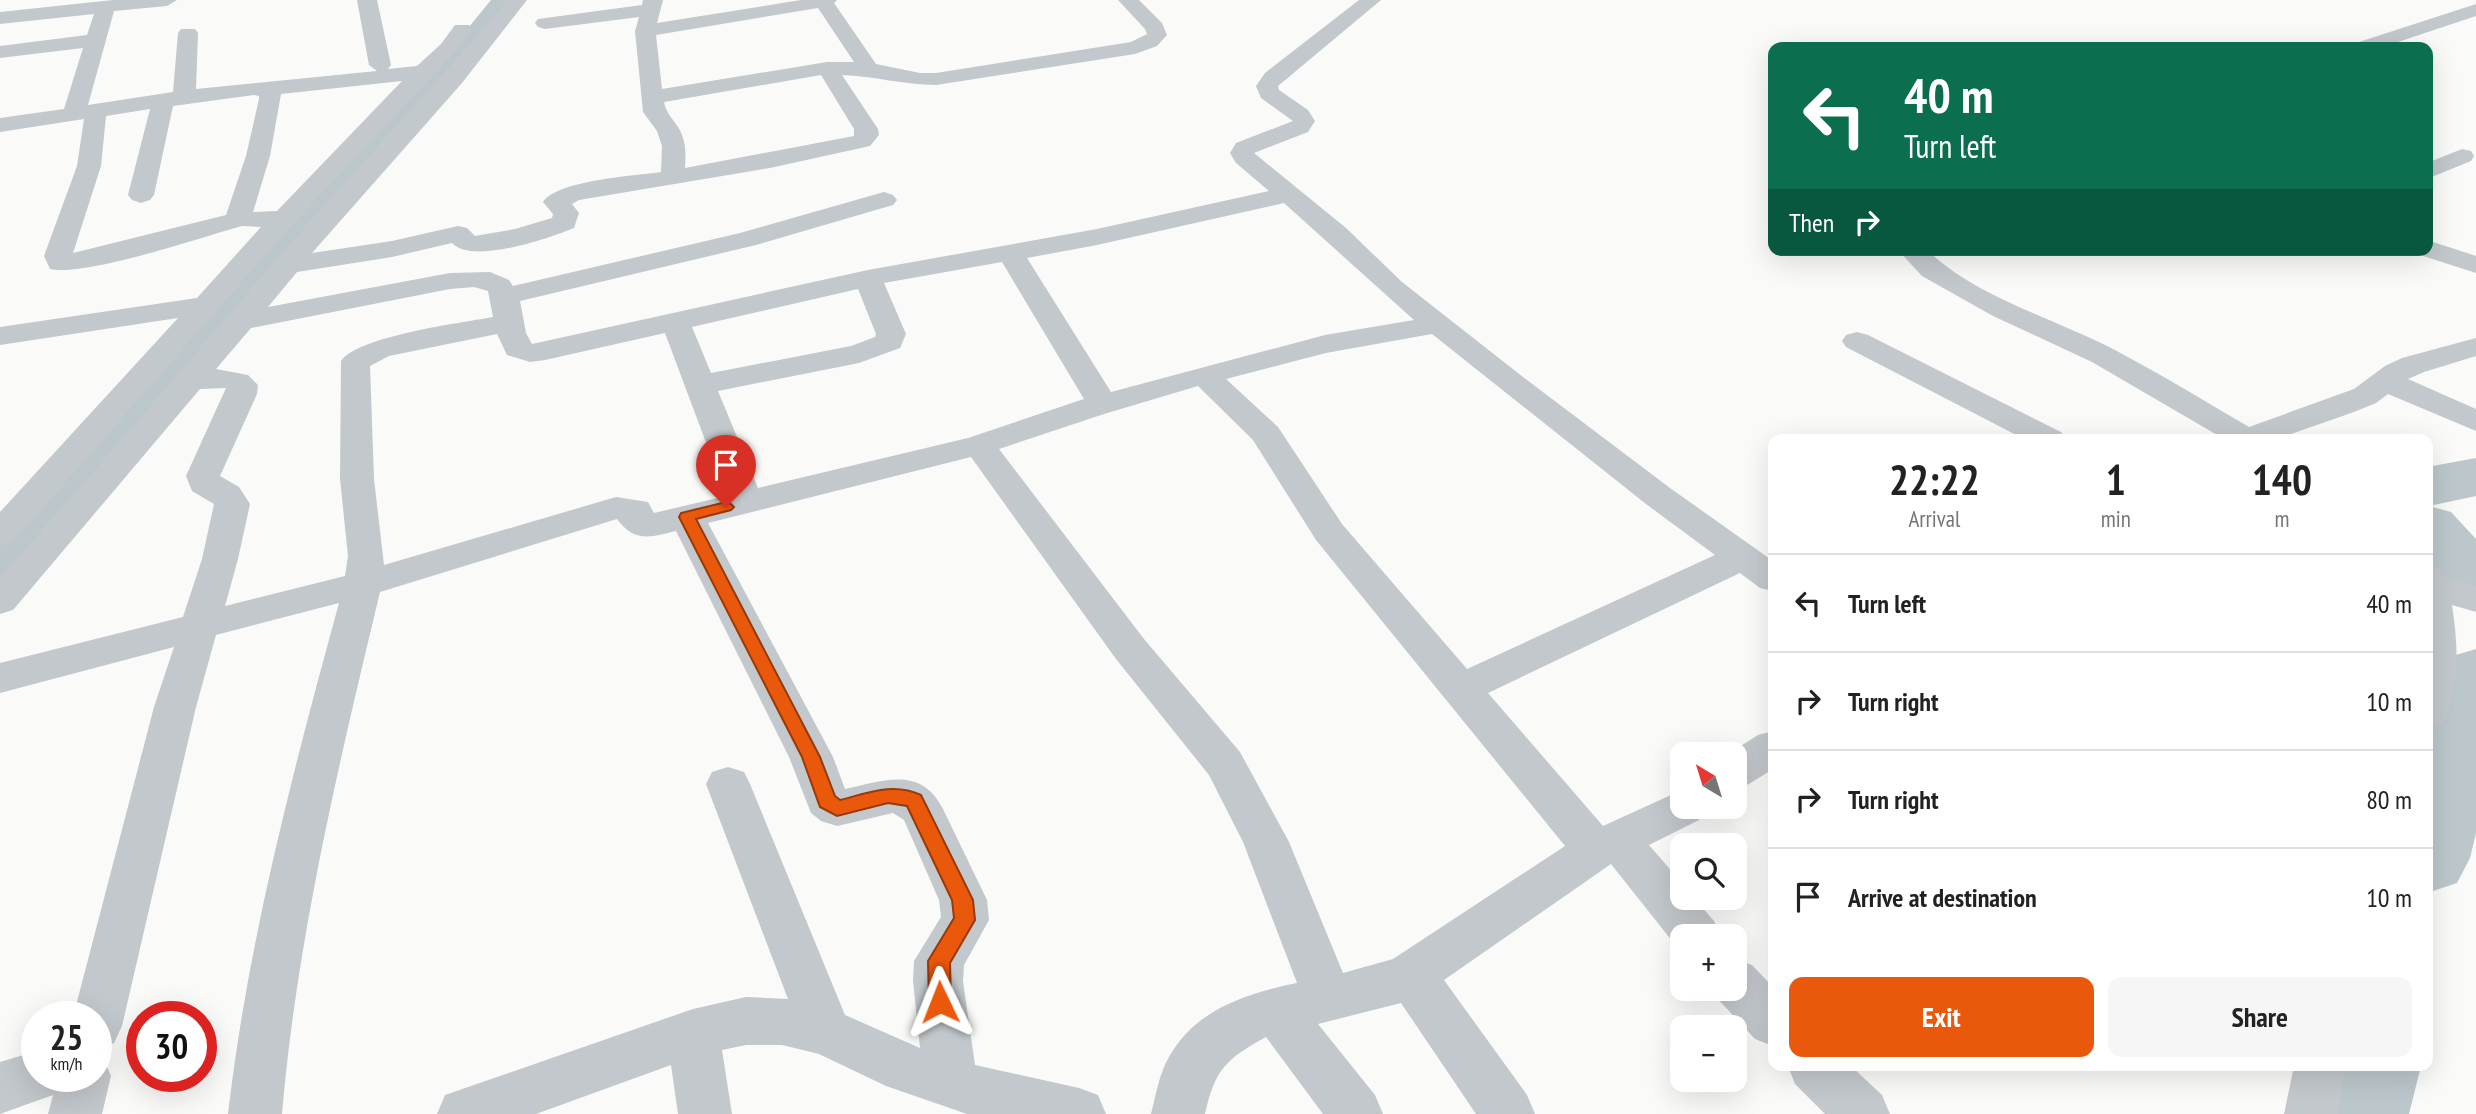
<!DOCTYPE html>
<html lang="en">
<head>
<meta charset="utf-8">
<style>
  body { margin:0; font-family:"PT Sans Narrow",sans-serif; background:#f6f6f6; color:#222; height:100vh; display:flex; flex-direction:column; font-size:26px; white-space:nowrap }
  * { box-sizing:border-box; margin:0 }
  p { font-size:23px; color:#767676 }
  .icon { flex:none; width:38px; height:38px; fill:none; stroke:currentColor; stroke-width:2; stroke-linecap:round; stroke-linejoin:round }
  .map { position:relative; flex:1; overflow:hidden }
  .details { position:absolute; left:1768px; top:434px; width:665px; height:637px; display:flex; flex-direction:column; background:#fff; border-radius:14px; box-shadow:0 7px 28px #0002 }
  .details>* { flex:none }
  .guide { position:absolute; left:1768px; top:42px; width:665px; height:214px; border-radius:14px; box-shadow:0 7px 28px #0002; background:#0b6e4f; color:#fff; overflow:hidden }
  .needle { width:46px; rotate:322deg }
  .buttons { position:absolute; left:1670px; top:742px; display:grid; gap:14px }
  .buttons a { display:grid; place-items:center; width:77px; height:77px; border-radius:14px; background:#fff; box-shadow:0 7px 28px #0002; font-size:35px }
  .speed { position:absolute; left:21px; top:1001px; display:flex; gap:14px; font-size:35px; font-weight:700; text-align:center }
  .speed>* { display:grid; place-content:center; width:91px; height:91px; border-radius:50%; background:#fff; box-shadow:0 7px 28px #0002; line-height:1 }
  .speed small { font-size:18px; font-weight:400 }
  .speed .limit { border:10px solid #d22; background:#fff; color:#111 }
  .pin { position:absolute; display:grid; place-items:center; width:60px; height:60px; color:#fff; margin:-72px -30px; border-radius:50% 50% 50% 0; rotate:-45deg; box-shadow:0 0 7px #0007 }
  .pin .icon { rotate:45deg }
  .me { position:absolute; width:77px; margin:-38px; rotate:358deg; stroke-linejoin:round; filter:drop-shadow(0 0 5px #0008) }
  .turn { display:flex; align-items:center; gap:24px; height:147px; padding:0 21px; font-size:32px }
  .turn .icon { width:91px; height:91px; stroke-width:2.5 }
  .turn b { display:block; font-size:49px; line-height:60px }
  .then { display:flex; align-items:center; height:66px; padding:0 21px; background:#0003; gap:14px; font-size:26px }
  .eta { display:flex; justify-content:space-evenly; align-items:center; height:119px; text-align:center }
  .eta b { font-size:42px; font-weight:800; line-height:49px }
  .action { display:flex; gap:14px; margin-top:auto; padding:14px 21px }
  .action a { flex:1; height:80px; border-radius:14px; background:#ea580c; color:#fff; font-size:28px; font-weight:800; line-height:80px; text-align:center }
  .action a+a { background:#f6f6f6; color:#222 }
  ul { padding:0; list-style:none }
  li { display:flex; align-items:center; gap:21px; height:98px; padding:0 21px; border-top:2px solid #e0e0e0 }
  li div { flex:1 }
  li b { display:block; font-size:26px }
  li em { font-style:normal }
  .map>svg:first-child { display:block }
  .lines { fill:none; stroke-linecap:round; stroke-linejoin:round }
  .canal { fill:#bbc7cb; fill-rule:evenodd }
  .river { fill:#bbc7cb; fill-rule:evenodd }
  .street { fill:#c3c8cc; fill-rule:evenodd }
  .route { fill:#ea580c; stroke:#983908; stroke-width:2 }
</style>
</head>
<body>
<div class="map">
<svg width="2476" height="1114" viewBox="0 0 2476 1114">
  <rect width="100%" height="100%" fill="#fafaf8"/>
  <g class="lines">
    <!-- canal -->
    <path class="canal" d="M 491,0 L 512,0 L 480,43 L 368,165 L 14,582 L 0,586 L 0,546 L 350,153 L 464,33 Z"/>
    <!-- river -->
    <path class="river" d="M 2476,458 L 2476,496 L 2429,506 L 2451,512 L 2476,539 L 2476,605 L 2451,599 L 2427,570 L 2427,467 Z
      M 2476,649 L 2476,833 L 2470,858 L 2457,883 L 2427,893 L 2427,713 L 2438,676 L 2449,657 Z
      M 2323,1066 L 2421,1066 L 2409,1114 L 2309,1114 Z"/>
    <!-- street -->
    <path class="street" d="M 113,0 L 177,0 L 167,6 L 114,11 L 88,105 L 173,92 L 178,33 L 181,29 L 195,29 L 198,33 L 196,89 L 377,71 L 369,65 L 357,0 L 377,0 L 391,65 L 388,69 L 417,66 L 441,44 L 455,25 L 469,25 L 472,29 L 455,52 L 293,224 L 13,542 L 0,546 L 0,512 L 178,318 L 0,345 L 0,327 L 197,298 L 261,227 L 242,226 C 202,237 85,277 50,269 L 44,256 L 77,166 L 84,119 L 0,132 L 0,118 L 64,109 L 83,48 L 0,58 L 0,46 L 87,35 L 94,14 L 0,24 L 0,12 ZM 402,81 L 277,211 L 253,212 L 270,156 L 281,94 ZM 254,95 L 259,96 L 259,99 L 246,156 L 226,215 L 73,253 L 101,166 L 106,116 L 150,109 L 128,195 L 132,200 L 141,203 L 150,200 L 154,195 L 173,106 Z
      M 507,0 L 527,0 L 462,83 L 312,253 L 392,241 L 458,226 L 467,228 L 475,236 L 515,229 L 552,218 L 553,214 L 543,202 C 558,180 634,176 661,172 L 662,146 L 657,131 L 643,112 L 635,31 L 639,17 L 545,29 L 538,27 L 535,23 L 538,19 L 642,5 L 643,0 L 663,0 L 657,23 L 801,0 L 837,0 L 834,3 L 876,64 L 920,73 L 936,73 L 1131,42 L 1147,34 L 1145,29 L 1118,0 L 1139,0 L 1162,23 L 1167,35 L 1157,46 L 1135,54 L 936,85 C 904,85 874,76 842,75 L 878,129 L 879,135 L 870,146 L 770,168 L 579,200 L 572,204 L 579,213 L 574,228 C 550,238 472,265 452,243 L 392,257 L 297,272 L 268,307 L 450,273 L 490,272 L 509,280 L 513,286 L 740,233 L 884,192 L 893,195 L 897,200 L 893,205 L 756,245 L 520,301 L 526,333 L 532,344 L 868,270 L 1097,229 L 1269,191 L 1236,163 L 1230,153 L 1236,143 L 1293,121 L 1261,98 L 1256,86 L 1265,73 L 1359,0 L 1381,0 L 1278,86 L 1279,90 L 1308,110 L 1315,121 L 1308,132 L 1254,153 L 1346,228 L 1402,282 L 1523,377 L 1670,488 L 1773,561 L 1773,591 L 1760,588 L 1740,573 L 1488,693 L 1603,826 L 1682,790 L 1682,807 L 1705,807 L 1699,820 L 1649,845 L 1682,883 L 1682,898 L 1694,898 L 1714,921 L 1721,936 L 1682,936 L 1680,951 L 1611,864 L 1444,980 L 1527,1095 L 1535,1114 L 1476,1114 L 1401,1003 L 1318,1024 L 1375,1095 L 1383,1114 L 1323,1114 L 1266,1037 C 1226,1059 1215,1069 1205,1114 L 1151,1114 C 1156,1095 1159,1074 1169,1057 C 1196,1009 1247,993 1297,983 L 1243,842 L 1209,775 L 1116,659 L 971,457 L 708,523 L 833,757 L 845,789 C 883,781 921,765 943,809 L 987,900 L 989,920 L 964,965 L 963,981 L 975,1065 L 1079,1088 L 1098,1095 L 1106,1114 L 967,1114 L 886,1086 L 819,1054 L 782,1045 L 746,1045 L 722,1050 L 732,1114 L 678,1114 L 671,1065 L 536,1114 L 437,1114 L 445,1095 L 693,1009 L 746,997 L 788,999 L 706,784 L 712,772 L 728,767 L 744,772 L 750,784 L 845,1015 L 920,1048 L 913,981 L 914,961 L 941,917 L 939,900 L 904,820 L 893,813 L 837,826 L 821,821 L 811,813 L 789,757 L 676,531 C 649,538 634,542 617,519 L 380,592 C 339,763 297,938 282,1114 L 228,1114 C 248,941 293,771 339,603 L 216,635 L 196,707 L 122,1026 L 114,1043 L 96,1050 L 96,1017 L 73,1017 L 154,707 L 174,647 L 0,693 L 0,663 L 183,617 L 202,559 L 214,504 L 192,491 L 186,476 L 226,388 L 200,389 L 13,610 L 0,614 L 0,577 C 112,454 217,325 327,202 C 388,135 449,70 507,0 ZM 818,8 L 854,62 L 827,62 L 662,89 L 656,35 ZM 821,75 L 854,129 L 854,136 L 685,168 C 686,153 686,140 678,127 C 672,118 666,113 664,102 ZM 1284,203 L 1414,320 L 1325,335 L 1111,392 L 1027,258 L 1097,245 ZM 1002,262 L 1084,399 L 968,438 L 758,488 L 718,391 L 859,363 L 900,348 L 906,334 L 884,283 ZM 474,287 L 488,291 L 493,317 C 461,323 358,336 341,361 L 340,479 L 348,556 L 345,576 L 225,606 L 238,559 L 250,504 L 239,487 L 220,476 L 257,394 L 258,385 L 248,375 L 216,369 L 251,328 L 450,289 ZM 858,289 L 876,334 L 875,337 L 851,346 L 711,373 L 692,327 ZM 665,333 L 726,496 L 654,513 L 648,502 L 616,497 L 384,565 L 374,479 L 370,366 L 389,356 L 497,334 L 507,355 L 530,362 L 545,360 ZM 1432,334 L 1646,504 L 1715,555 L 1467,669 L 1342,524 L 1278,427 L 1226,379 L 1326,353 ZM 1198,386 L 1253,440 L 1316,540 L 1565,846 L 1393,959 L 1343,973 L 1289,842 L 1240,752 L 1144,639 L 999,449 L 1104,414 Z
      M 2476,4 L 2476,16 L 2383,47 L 2353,47 L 2356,43 Z
      M 2462,149 L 2471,151 L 2474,156 L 2471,161 L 2427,179 L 2427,163 Z
      M 2427,240 L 2476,256 L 2476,273 L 2417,254 L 2415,250 L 2427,250 Z
      M 1898,250 L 1927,250 C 1977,298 2054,318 2115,350 C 2160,374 2205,401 2249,427 L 2354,389 L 2385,366 L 2402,358 L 2476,338 L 2476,356 L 2424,372 L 2408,379 L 2476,409 L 2476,431 L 2388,394 L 2376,403 L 2354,412 L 2277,439 L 2224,439 L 2092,362 L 1993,316 L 1922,276 Z
      M 1857,332 L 1868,335 L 2061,432 L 2066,439 L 2024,439 L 1846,347 L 1842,341 L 1846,335 Z
      M 2427,566 L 2440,569 L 2445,577 L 2476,586 L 2476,612 L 2452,605 C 2458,643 2461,689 2442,724 L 2427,728 Z
      M 1773,731 L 1773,769 L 1749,784 L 1734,789 L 1734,754 L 1728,754 L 1758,735 Z
      M 1734,959 L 1752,965 L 1773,987 L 1773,1046 L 1755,1039 L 1716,997 L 1713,989 L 1734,989 Z
      M 37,1051 L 37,1076 L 96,1076 L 96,1056 L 103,1058 L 111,1076 L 102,1114 L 48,1114 L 53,1095 L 0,1114 L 0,1062 Z
      M 1788,1066 L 1851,1066 L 1882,1095 L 1890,1114 L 1825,1114 L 1795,1084 Z
      M 2294,1066 L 2346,1066 L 2338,1114 L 2284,1114 Z"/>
  </g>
  <!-- route -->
  <path class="route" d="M 726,502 L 731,504 L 734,507 L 731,510 L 696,519 L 820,757 L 835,796 L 840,800 C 868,793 893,782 921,795 L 973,900 L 975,920 L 950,963 L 951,1002 L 948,1009 L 940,1012 L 932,1009 L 929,1002 L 928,961 L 954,918 L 952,900 L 907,806 L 888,803 L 837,816 L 820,807 L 802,757 L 679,517 L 681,513 Z"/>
</svg>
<div class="buttons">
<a><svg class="needle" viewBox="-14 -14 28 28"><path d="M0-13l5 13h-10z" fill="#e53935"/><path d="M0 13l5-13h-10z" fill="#767676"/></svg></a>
<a><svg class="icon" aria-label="search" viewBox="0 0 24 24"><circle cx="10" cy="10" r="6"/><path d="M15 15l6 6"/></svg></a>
<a>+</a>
<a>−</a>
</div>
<div class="speed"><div>25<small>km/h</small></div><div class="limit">30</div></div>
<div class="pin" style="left:726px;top:507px;background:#d93025"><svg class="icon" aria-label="arrive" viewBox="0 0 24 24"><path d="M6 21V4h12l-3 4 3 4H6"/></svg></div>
<svg class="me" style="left:940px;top:1002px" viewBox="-20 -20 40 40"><path d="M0-17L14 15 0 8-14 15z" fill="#ea580c" stroke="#fff" stroke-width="4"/></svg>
<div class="guide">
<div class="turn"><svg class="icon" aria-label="left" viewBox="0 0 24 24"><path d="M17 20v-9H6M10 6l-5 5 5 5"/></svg><div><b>40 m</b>Turn left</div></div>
<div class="then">Then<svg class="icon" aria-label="right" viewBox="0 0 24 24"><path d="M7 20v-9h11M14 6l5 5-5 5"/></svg></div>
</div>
<section class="details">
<div class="eta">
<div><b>22:22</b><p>Arrival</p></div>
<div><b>1</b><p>min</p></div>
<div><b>140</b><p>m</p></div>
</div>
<ul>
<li><svg class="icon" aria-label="left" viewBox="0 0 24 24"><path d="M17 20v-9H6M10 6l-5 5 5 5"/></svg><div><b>Turn left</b></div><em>40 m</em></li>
<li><svg class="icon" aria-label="right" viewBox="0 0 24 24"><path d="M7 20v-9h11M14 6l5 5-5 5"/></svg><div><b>Turn right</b></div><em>10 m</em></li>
<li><svg class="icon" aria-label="right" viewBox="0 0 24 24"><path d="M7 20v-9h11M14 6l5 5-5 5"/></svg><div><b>Turn right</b></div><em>80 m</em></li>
<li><svg class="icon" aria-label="arrive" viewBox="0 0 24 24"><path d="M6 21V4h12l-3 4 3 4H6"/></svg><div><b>Arrive at destination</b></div><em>10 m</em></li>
</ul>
<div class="action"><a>Exit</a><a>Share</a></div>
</section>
</div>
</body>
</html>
